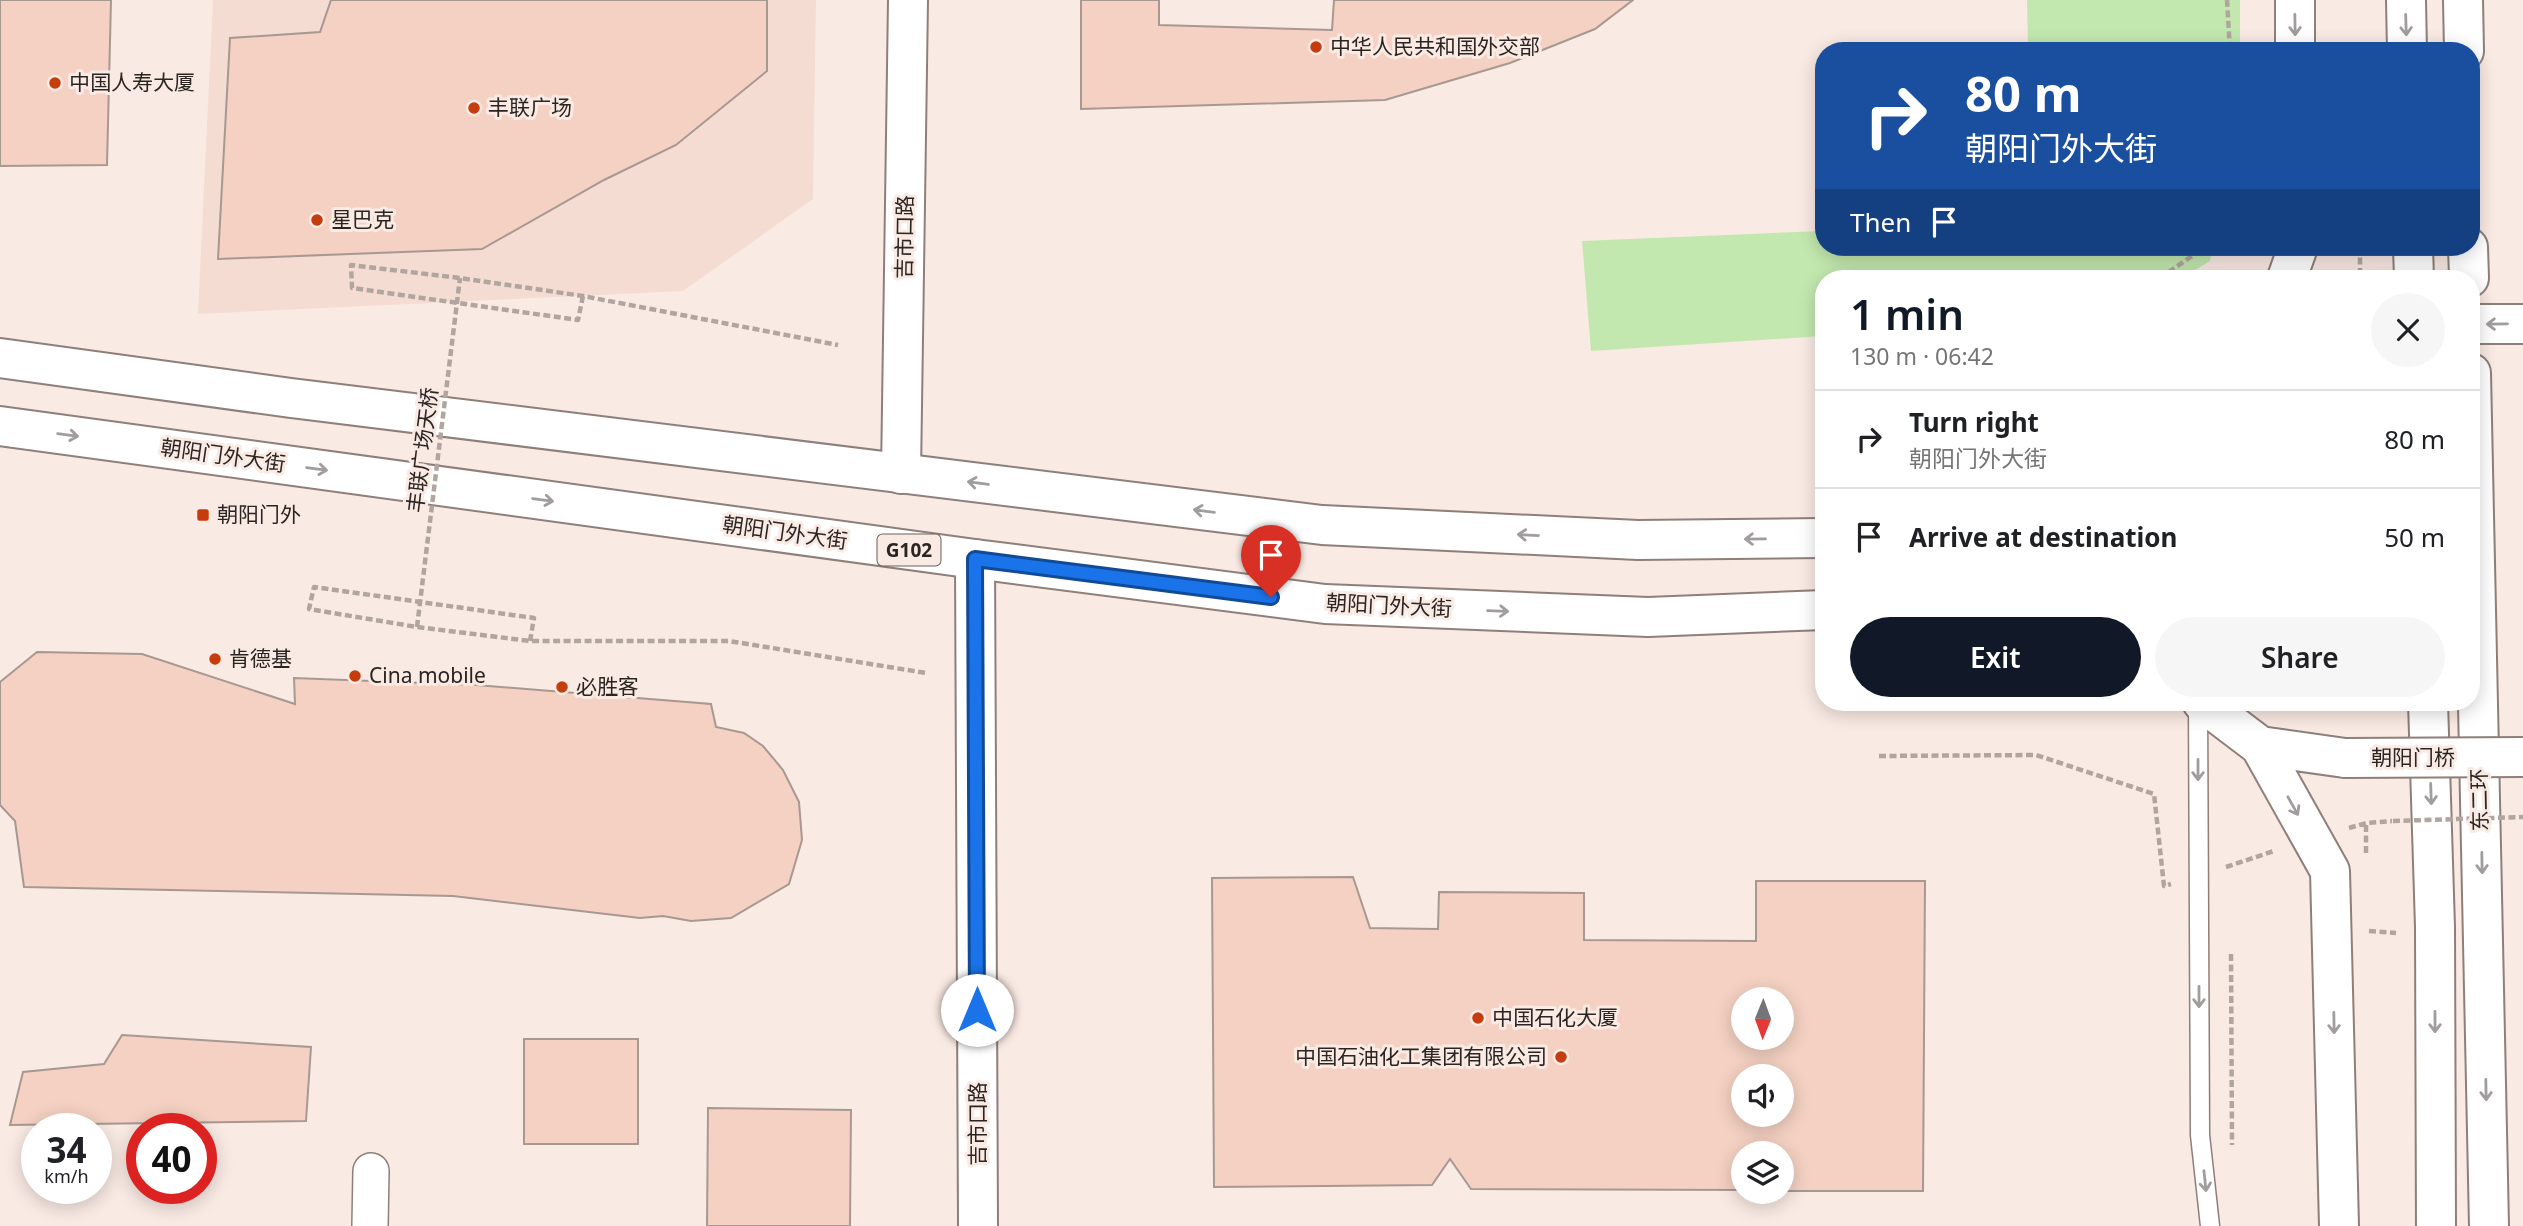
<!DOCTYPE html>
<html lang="en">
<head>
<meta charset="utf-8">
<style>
  body { margin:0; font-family:"Noto Sans","Noto Sans SC",sans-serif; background:#f6f6f6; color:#202124; height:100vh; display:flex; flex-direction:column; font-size:26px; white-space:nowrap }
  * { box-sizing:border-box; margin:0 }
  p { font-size:23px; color:#757577 }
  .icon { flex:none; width:38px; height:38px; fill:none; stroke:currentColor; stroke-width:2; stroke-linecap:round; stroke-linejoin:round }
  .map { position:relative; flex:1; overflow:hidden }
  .sheet { position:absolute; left:1815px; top:270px; width:665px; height:441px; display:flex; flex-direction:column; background:#fff; border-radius:28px; box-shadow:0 4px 18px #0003 }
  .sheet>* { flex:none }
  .hud { position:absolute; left:1815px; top:42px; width:665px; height:214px; border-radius:28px; box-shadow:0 4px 18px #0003; background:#1a4fa0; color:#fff; overflow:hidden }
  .needle { width:46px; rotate:181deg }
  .controls { position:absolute; left:1731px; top:987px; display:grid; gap:14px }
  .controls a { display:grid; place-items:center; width:63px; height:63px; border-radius:50%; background:#fff; box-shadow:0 4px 18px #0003; font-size:35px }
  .speed { position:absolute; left:21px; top:1113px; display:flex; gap:14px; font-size:35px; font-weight:700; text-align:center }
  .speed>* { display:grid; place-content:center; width:91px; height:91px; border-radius:50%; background:#fff; box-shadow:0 4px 18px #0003; line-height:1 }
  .speed small { font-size:18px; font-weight:400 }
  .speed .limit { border:10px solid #d22; background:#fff; color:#111 }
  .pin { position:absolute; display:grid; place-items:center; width:60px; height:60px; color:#fff; margin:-72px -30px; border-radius:50% 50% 50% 0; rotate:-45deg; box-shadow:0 0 7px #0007 }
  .pin .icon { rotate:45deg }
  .me { position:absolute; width:77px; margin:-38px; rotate:0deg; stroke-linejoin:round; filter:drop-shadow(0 0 5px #0008) }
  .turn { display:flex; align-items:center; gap:24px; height:147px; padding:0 35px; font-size:32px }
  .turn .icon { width:91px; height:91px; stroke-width:2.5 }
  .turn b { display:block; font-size:49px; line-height:60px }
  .then { display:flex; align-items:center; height:66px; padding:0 35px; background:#0003; gap:14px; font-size:26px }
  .round { display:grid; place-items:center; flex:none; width:74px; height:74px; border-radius:37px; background:#f6f6f6 }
  .overview { display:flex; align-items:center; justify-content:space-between; height:119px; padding:0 35px }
  h1 { font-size:42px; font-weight:600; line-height:52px; color:#111827 }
  .button { display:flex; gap:14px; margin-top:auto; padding:14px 35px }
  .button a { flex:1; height:80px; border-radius:42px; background:#111827; color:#fff; font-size:28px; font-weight:600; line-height:80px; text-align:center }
  .button a+a { background:#f6f6f6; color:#202124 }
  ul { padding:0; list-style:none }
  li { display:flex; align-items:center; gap:21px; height:98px; padding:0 35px; border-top:2px solid #e0e0e0 }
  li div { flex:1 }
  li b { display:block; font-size:26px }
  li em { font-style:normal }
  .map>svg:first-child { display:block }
  .built { fill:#f4dcd2 }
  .green { fill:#c3e8af }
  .building { fill:#f4d1c2; stroke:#a79892; stroke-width:2; fill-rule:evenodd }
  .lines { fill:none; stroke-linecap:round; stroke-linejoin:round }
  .service-casing { stroke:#8e7f7a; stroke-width:21 }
  .minor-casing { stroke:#8e7f7a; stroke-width:38 }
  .tertiary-casing { stroke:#8e7f7a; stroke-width:42 }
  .primary-casing { stroke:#8e7f7a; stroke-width:42 }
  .trunk-casing { stroke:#8e7f7a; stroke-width:42 }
  .path { stroke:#b1a5a0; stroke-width:4.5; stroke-dasharray:7 3.5; stroke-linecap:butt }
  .service { stroke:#fff; stroke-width:18 }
  .minor { stroke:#fff; stroke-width:35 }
  .tertiary { stroke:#fff; stroke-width:38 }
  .primary { stroke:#fff; stroke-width:38 }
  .trunk { stroke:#fff; stroke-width:38 }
  .primary-bridge-casing { stroke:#8e7f7a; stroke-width:42; stroke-linecap:butt }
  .path-bridge { stroke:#b1a5a0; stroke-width:4.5; stroke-dasharray:7 3.5; stroke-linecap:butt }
  .primary-bridge { stroke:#fff; stroke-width:38 }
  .oneway { stroke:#a09d9c }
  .route-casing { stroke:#114b97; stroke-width:18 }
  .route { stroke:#1a73e8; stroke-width:12 }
  .poi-dot { fill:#c53d0d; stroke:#faeae4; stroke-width:2.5 }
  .labels { text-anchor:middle; stroke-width:6; stroke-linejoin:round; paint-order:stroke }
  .shield { fill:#faeae4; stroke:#69605c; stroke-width:2 }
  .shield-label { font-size:19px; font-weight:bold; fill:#2b2522 }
  .poi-label { font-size:21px; fill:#2b2522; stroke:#faeae4; text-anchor:start }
  .street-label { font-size:21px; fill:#2b2522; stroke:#faeae4 }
</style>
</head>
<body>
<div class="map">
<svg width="2523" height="1226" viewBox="0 0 2523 1226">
  <rect width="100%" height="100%" fill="#faeae4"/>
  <!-- built -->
  <path class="built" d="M 213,0 L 816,0 L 813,199 L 683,291 L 198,314 Z"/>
  <!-- green -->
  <path class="green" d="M 2027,0 L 2240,0 L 2240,51 L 2028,51 Z
    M 1823,231 L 1824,247 L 2212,247 L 2210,261 L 2182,278 L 1824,278 L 1823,336 L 1591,351 L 1582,241 Z"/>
  <!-- building -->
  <path class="building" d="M 0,0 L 111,0 L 107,165 L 0,166 Z
    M 331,0 L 767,0 L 767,71 L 676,145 L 604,180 L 482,249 L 218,259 L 230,38 L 320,32 Z
    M 1081,0 L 1159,0 L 1159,25 L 1332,30 L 1334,0 L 1633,0 L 1595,29 L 1510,63 L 1385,100 L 1081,109 Z
    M 37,652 L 142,654 L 295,704 L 294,678 L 476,685 L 711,704 L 716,727 L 744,733 L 763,746 L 783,770 L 799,802 L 802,840 L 789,884 L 731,918 L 691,921 L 663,916 L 640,918 L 453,896 L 24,887 L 15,821 L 0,805 L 0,682 Z
    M 1353,877 L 1370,928 L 1438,929 L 1439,892 L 1584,893 L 1584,940 L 1756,941 L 1756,881 L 1925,881 L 1923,1191 L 1782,1191 L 1782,1153 L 1743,1153 L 1743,1190 L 1471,1189 L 1450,1159 L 1432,1185 L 1214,1187 L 1212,878 ZM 1743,999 L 1782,999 L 1782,1038 L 1743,1038 ZM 1743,1076 L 1782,1076 L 1782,1115 L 1743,1115 Z
    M 122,1035 L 311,1047 L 306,1121 L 10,1125 L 23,1072 L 104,1064 Z
    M 524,1039 L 638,1039 L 638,1144 L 524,1144 Z
    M 708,1108 L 851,1110 L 850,1226 L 707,1226 Z"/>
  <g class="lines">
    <!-- service casing -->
    <g class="service-casing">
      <path id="service" d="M 2198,702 L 2200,1135 L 2210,1226"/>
    </g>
    <!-- minor casing -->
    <g class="minor-casing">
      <path id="minor" d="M 370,1226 L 371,1171"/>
    </g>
    <!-- tertiary casing -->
    <g class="tertiary-casing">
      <path id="tertiary" d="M 2406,0 L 2407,51
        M 2413,247 L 2414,278
        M 901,474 L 908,0
        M 975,559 L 978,1226
        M 2428,702 L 2435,927 L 2436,1226"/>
    </g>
    <!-- primary casing -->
    <g class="primary-casing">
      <path id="primary" d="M 2295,0 L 2295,51
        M 2287,278 L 2298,247
        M 2202,702 L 2260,746 L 2330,871 L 2339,1226
        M 2260,746 L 2345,758"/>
    </g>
    <!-- trunk casing -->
    <g class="trunk-casing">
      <path id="trunk" d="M 2463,0 L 2464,51
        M 2468,247 L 2469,278
        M 0,358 L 291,398 L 1322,525 L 1638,540 L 1824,538
        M 2471,373 L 2489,1226
        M 0,426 L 975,559 L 1325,604 L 1648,617 L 1824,610"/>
    </g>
    <!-- path -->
    <path class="path" d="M 2227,0 L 2230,51
      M 2360,247 L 2360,278
      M 2160,278 L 2205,247
      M 583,296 L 578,320 L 352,288 L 351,265 L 460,278 L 583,296 L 838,345
      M 530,641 L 534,618 L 314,587 L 309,609 L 417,627 L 530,641 L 729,641 L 926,673
      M 1879,756 L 2036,755 L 2154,794 L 2164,886 L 2171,884
      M 2349,828 L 2366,823 L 2392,821
      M 2366,853 L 2366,823
      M 2226,867 L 2274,851
      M 2369,931 L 2396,933
      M 2231,954 L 2232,1145"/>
    <!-- service -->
    <use href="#service" class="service"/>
    <!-- minor -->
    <use href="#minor" class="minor"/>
    <!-- tertiary -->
    <use href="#tertiary" class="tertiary"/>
    <!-- primary -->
    <use href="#primary" class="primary"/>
    <!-- trunk -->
    <use href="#trunk" class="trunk"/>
    <!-- primary-bridge casing -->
    <g class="primary-bridge-casing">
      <path id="primary-bridge" d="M 2471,324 L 2523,324
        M 2345,758 L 2523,757"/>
    </g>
    <!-- path-bridge -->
    <path class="path-bridge" d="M 417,627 L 460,278
      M 2393,821 L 2523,817"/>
    <!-- primary-bridge -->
    <use href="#primary-bridge" class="primary-bridge"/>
  </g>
  <!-- one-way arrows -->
  <defs><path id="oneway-shaft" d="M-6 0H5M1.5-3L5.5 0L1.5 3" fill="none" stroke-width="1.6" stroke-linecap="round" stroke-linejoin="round" transform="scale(1.75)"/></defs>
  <g class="oneway">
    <use href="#oneway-shaft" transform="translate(2295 25) rotate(89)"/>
    <use href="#oneway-shaft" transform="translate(2406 25) rotate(88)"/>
    <use href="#oneway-shaft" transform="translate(2497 324) rotate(179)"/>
    <use href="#oneway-shaft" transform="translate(68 435) rotate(8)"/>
    <use href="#oneway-shaft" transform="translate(317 469) rotate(8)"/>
    <use href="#oneway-shaft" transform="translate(978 483) rotate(-173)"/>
    <use href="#oneway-shaft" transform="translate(543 500) rotate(8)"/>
    <use href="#oneway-shaft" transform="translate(1204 511) rotate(-173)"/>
    <use href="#oneway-shaft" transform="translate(1528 535) rotate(-177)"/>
    <use href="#oneway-shaft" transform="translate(1755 539) rotate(179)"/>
    <use href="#oneway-shaft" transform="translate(1498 611) rotate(2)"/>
    <use href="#oneway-shaft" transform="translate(2198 770) rotate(90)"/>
    <use href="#oneway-shaft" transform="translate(2431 794) rotate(88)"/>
    <use href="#oneway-shaft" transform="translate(2293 806) rotate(61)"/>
    <use href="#oneway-shaft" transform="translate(2482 863) rotate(89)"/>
    <use href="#oneway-shaft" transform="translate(2199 997) rotate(90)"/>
    <use href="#oneway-shaft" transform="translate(2435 1022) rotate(90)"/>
    <use href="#oneway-shaft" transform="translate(2334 1023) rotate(89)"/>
    <use href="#oneway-shaft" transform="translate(2486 1090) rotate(89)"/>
    <use href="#oneway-shaft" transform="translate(2205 1181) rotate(84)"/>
  </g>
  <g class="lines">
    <!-- route casing -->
    <g class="route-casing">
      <path id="route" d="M 977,1010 L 975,559 L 1271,597"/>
    </g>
    <!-- route -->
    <use href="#route" class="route"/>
  </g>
  <!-- markers -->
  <g class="poi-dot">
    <circle cx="1316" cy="47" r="7"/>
    <circle cx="55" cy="83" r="7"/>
    <circle cx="474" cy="108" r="7"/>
    <circle cx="317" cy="220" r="7"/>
    <rect x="196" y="508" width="14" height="14" rx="3.5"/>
    <circle cx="215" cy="659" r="7"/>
    <circle cx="355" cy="676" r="7"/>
    <circle cx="562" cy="687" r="7"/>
    <circle cx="1478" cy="1018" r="7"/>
    <circle cx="1561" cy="1057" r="7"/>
  </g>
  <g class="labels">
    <!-- shield labels -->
    <rect class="shield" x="877.5" y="534.5" width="63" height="31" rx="5"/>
    <g class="shield-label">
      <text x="909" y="557">G102</text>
    </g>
    <!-- poi labels -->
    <g class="poi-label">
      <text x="1330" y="54">中华人民共和国外交部</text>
      <text x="69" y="90">中国人寿大厦</text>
      <text x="488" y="115">丰联广场</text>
      <text x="331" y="227">星巴克</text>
      <text x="217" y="522">朝阳门外</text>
      <text x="229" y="666">肯德基</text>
      <text x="369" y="683">Cina mobile</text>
      <text x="576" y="694">必胜客</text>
      <text x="1492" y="1025">中国石化大厦</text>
      <text x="1547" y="1064" text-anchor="end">中国石油化工集团有限公司</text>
    </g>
    <!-- street labels -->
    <g class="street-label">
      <text transform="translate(905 237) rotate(-89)" y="7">吉市口路</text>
      <text transform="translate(423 450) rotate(-83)" y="7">丰联广场天桥</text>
      <text transform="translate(223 456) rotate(8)" y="7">朝阳门外大街</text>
      <text transform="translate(785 533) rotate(8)" y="7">朝阳门外大街</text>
      <text transform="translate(1389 606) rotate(3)" y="7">朝阳门外大街</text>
      <text x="2413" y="765">朝阳门桥</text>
      <text transform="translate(2480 800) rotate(-91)" y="7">东二环</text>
      <text transform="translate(978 1124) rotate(-90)" y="7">吉市口路</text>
    </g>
  </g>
</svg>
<div class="controls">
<a><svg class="needle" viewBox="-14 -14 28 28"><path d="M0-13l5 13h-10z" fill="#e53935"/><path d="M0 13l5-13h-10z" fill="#757577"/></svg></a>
<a><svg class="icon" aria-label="sound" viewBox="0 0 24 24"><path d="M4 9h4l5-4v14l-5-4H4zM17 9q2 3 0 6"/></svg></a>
<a><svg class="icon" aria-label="layers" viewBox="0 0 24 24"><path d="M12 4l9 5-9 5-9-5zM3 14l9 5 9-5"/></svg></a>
</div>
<div class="speed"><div>34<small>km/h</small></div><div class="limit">40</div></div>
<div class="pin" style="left:1271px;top:597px;background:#d93025"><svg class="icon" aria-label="arrive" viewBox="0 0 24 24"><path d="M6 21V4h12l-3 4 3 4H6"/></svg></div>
<svg class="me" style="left:977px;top:1010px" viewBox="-20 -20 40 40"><circle r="19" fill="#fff"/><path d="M0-13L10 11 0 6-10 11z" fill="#1a73e8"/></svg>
<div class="hud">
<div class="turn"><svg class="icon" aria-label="right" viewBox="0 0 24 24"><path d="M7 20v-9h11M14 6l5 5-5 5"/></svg><div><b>80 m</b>朝阳门外大街</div></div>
<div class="then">Then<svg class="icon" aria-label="arrive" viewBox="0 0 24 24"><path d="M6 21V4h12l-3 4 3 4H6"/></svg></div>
</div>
<section class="sheet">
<div class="overview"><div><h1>1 min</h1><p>130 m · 06:42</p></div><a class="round"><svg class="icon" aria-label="close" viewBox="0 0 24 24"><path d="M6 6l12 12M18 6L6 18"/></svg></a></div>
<ul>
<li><svg class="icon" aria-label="right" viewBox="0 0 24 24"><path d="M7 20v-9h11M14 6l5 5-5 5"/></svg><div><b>Turn right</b><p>朝阳门外大街</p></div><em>80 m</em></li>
<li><svg class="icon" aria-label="arrive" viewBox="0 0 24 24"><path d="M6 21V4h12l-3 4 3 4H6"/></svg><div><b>Arrive at destination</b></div><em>50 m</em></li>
</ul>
<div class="button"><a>Exit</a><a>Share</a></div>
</section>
</div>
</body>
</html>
